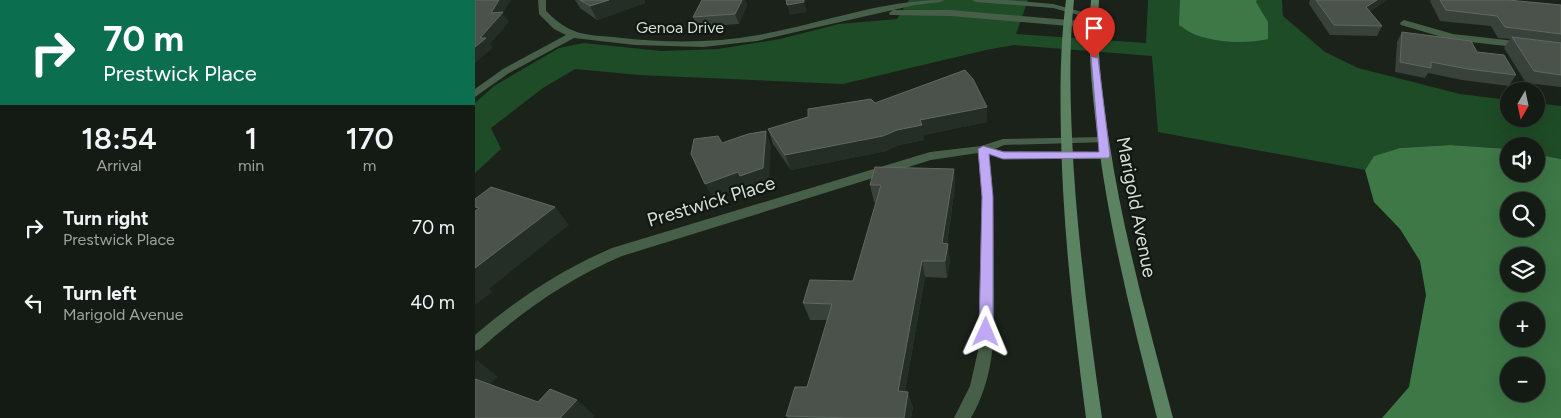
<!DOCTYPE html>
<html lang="en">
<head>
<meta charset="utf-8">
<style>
  body { margin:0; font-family:Figtree,sans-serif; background:#212722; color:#f1f3f6; height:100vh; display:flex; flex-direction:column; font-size:19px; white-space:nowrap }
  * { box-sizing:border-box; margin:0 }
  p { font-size:16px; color:#9da1a0 }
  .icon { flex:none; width:28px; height:28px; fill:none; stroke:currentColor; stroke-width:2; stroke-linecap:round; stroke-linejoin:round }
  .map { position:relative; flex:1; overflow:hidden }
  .sheet { display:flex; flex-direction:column; background:#141a14; width:475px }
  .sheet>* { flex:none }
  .hud { background:#0b6e4f; color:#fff; overflow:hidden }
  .needle { width:32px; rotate:189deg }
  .buttons { position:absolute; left:1025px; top:82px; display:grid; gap:10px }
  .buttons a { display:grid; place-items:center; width:45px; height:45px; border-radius:50%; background:#141a14; box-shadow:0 5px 20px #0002,0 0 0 1px #333834; font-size:25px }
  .pin { position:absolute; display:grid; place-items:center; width:42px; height:42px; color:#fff; margin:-51px -21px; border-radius:50% 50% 50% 0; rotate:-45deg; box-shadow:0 0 5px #0007 }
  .pin .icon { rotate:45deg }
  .me { position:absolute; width:55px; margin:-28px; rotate:1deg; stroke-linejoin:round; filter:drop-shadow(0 0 4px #0008) }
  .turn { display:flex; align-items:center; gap:18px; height:105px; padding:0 20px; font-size:22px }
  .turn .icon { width:65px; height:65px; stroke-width:2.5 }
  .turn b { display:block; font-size:35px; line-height:42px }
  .eta { display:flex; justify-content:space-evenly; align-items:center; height:85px; text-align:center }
  .eta b { font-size:30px; font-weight:600; line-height:35px }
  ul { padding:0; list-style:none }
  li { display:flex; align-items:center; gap:15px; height:75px; padding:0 20px }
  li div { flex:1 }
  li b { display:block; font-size:19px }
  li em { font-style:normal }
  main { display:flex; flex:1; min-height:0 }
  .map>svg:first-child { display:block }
  .green { fill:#1e4c26 }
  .water { fill:#3d7846; fill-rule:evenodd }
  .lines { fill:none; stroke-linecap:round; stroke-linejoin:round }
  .street { fill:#475f49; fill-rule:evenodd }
  .secondary { fill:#5c8361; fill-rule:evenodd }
  .wall { fill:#39423a }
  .shaded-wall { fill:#252e26 }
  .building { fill:#4a524b; stroke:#606861 }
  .route { fill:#bfa9f4; stroke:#7c6e9f }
  .labels { text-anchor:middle; stroke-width:4.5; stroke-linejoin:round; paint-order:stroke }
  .far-street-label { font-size:16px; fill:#d6dcd7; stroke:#101811 }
  .street-label { font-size:19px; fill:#d6dcd7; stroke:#101811 }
</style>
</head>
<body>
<main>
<section class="sheet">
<div class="hud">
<div class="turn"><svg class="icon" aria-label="right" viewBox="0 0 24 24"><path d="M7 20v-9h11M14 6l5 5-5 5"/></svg><div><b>70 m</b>Prestwick Place</div></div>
</div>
<div class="eta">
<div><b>18:54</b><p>Arrival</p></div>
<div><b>1</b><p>min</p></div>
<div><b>170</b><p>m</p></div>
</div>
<ul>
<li><svg class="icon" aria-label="right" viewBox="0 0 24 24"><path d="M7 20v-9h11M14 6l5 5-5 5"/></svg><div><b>Turn right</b><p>Prestwick Place</p></div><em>70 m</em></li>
<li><svg class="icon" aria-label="left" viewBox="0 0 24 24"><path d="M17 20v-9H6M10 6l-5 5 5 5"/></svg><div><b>Turn left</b><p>Marigold Avenue</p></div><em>40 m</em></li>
</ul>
</section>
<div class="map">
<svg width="1086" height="418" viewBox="0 0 1086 418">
  <rect width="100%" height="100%" fill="#1a221a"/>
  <!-- green -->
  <path class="green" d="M 434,0 L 553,0 L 541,34 L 671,43 L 673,0 L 807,0 L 808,16 L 850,52 L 883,68 L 985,94 L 1034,100 L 1034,119 L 1061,119 L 1061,103 L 1086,106 L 1086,159 L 1061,154 L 1061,146 L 1034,146 L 1034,149 L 975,145 L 925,148 L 899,156 L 890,170 L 683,132 L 677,56 L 539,45 L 511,50 L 368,84 L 164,75 L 100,69 L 68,88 L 16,128 L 26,149 L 0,173 L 0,103 L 19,86 L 84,48 L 109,43 L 186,51 L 243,49 L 305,39 L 364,24 L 422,19 Z"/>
  <!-- water -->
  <path class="water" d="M 705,0 L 782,0 L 781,2 L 793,22 L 793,39 C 771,44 743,43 721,35 C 715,33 709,28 704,25 Z
    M 975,145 L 1034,149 L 1034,174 L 1061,174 L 1061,154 L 1086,159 L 1086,418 L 907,418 L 934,387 L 951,295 L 945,261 L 925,229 L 899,202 L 890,170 L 899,156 L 925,148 ZM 1034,201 L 1061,201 L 1061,229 L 1034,229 ZM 1034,256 L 1061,256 L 1061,284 L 1034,284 ZM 1034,311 L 1061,311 L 1061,339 L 1034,339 ZM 1034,366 L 1061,366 L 1061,394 L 1034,394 Z"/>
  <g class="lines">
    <!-- street -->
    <path class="street" d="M 63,0 L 71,0 L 71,11 C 98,38 112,34 147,38 C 192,43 239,43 283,35 C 345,24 406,0 469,0 L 465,2 L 440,5 L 282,41 L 228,47 L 160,45 L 99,38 L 34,73 L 0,97 L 0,89 L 28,69 L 91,35 L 79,29 L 64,14 Z
      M 497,0 L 532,0 L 578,4 L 622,16 L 618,19 L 578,8 L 501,2 Z
      M 418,10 L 475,10 L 617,22 L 621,25 L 617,28 L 475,16 L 415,15 L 414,13 Z
      M 929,20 L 978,34 L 1049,42 L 1054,45 L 1049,48 L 977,40 L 926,25 L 925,23 Z
      M 628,137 L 632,138 L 634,140 L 632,142 L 529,145 L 520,149 L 528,151 L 634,152 L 636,155 L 634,158 L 630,159 L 528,159 L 514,155 C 519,194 519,233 519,273 C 519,325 523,371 496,418 L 479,418 L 495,386 L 503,351 L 507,197 L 503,153 L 456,160 L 147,256 C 93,279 49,310 5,349 L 0,351 L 0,335 C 42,299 86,270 137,248 L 455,152 L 506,146 L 528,139 Z"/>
    <!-- secondary -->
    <path class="secondary" d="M 591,0 L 599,0 C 594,46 595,91 597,137 C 601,231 614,325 627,418 L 611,418 C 599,325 588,231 586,137 C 585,91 585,46 591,0 Z
      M 616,0 L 624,0 C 621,47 627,93 634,140 C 648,234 674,326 698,418 L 682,418 C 659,326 635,234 623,140 C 617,93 612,47 616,0 Z"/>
  </g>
  <!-- wall -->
  <path class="wall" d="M 100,0 L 169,0 L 170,3 L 122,20 L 105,8 Z
    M 227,0 L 270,0 L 272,5 L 264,24 L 222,27 L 218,17 Z
    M 835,0 L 912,0 L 894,12 L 907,26 L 902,36 L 855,35 L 834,4 Z
    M 956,0 L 1033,0 L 1086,5 L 1086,87 L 1051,83 L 1029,48 L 1035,39 L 1023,38 L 1016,26 L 965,21 L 955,1 Z
    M 927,32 L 1002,52 L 1041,75 L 1034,86 L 987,80 L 953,73 L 950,78 L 920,72 L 922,42 Z
    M 400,103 L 512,122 L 448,135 L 449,140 L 424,145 L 411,151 L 316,170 L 298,144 L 293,129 Z
    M 479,169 L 480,186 L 472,244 L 475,261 L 472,278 L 450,277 L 430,391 L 438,407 L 436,418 L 313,418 L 311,416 L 332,387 L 353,320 L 335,320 L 328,303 L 378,281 L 401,202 L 399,202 L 395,185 Z"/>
  <!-- shaded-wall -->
  <path class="shaded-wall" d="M 24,0 L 36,0 L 28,13 L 34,22 L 15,44 L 18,48 L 0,63 L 0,47 L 5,38 L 16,13 Z
    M 134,0 L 169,0 L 170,3 L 122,20 L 115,6 Z
    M 267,0 L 270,0 L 272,5 L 264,24 L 260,14 Z
    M 902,0 L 912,0 L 886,17 L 891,7 Z
    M 329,2 L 332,12 L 315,15 L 312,5 Z
    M 512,107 L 512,122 L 448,135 L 449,140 L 424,145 L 411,151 L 316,170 L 310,155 L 445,120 Z
    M 291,131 L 296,146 L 294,183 L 272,191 L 265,176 Z
    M 479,169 L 480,186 L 469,260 L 467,243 Z
    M 263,172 L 270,187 L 238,199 L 230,184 Z
    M 80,207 L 94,225 L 14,289 L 17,292 L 0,305 L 0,268 Z
    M 473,244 L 475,261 L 472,278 L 470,261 Z
    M 447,261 L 450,277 L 427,407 L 423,391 Z
    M 2,360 L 23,377 L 9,390 L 0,384 L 0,362 Z
    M 433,392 L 438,407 L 436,418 L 429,418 Z
    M 102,400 L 120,416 L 118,418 L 85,418 Z"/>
  <!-- building -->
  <path class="building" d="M 0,0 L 24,0 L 16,13 L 28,12 L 5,38 L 11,38 L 0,47 Z
    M 105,0 L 134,0 L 115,6 Z
    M 227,0 L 267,0 L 260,14 L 218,17 Z
    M 311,0 L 329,0 L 329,2 L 312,5 Z
    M 841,0 L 902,0 L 891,7 L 907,26 L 859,25 Z
    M 965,0 L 1033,0 L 1086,5 L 1086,34 L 1030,27 L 1022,16 L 971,10 Z
    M 927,32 L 996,41 L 1002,52 L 1029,55 L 1041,75 L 993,69 L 956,62 L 956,68 L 925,62 Z
    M 1037,37 L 1086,43 L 1086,75 L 1059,71 Z
    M 490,70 L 498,79 L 512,107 L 445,120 L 447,125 L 422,130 L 408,136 L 310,155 L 293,129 L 333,117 L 333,109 L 396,99 L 400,103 Z
    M 291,131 L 288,168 L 265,176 L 263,172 L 230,184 L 216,154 L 219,139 L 243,136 L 247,143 L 273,134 Z
    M 400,167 L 479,169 L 467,243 L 473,244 L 470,261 L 447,261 L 423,391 L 433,392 L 429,418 L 375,418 L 311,416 L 320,387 L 332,387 L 357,304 L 328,303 L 335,280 L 378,281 L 406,185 L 395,185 Z
    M 16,187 L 80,207 L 0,268 L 0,211 L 4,208 L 0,207 L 0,199 Z
    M 0,379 L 63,402 L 75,389 L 102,400 L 85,418 L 0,418 Z"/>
  <!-- route -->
  <path class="route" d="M 616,56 L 623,58 L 635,155 L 634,158 L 528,159 L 514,154 L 518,197 L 518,332 L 516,336 L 511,338 L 506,336 L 504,332 L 507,197 L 503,149 L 508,146 L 529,152 L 624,152 Z"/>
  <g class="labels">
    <!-- far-street labels -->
    <g class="far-street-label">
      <text x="205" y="33">Genoa Drive</text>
    </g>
    <!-- street labels -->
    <g class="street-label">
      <text transform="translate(236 201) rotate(-17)" y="7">Prestwick Place</text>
      <text transform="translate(662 207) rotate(79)" y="7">Marigold Avenue</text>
    </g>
  </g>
</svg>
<div class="buttons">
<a><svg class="needle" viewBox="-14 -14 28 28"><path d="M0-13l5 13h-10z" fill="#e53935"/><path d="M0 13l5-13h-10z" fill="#9da1a0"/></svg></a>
<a><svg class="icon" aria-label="sound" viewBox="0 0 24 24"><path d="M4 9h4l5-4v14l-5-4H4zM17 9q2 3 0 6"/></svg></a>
<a><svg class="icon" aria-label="search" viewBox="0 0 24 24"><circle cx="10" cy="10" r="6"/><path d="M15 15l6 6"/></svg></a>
<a><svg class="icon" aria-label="layers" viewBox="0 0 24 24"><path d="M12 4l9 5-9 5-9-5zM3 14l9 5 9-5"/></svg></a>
<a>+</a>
<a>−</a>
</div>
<div class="pin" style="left:619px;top:58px;background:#d93025"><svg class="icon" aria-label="arrive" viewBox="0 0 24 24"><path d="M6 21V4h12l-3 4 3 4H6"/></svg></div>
<svg class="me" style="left:511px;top:332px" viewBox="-20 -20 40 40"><path d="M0-17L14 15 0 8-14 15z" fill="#bfa9f4" stroke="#fff" stroke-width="4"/></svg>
</div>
</main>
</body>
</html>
